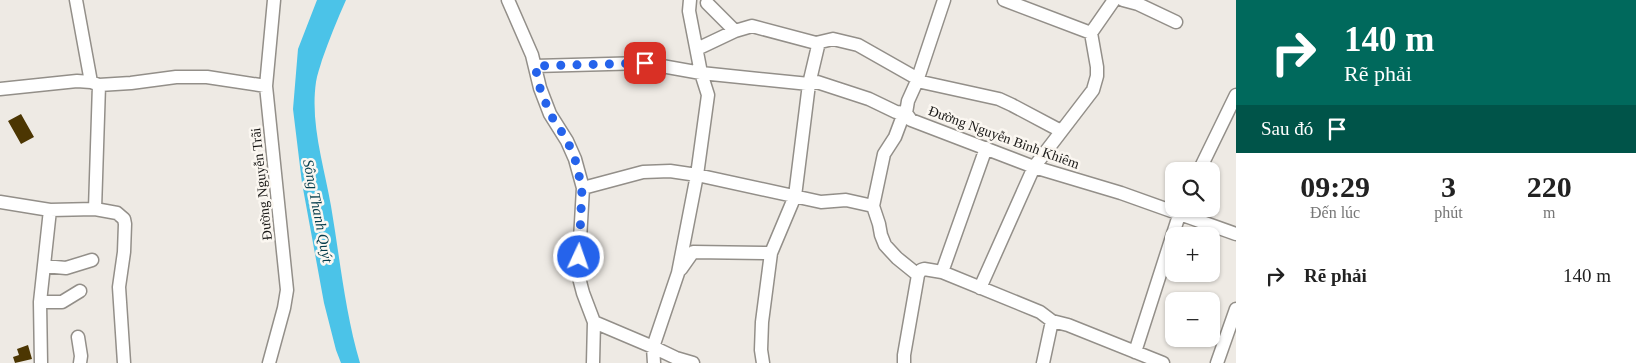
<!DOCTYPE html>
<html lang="vi">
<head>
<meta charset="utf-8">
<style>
  body { margin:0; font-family:Georgia,serif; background:#f6f6f6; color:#222; height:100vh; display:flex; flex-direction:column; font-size:19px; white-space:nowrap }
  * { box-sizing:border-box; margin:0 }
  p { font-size:16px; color:#767676 }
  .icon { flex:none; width:28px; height:28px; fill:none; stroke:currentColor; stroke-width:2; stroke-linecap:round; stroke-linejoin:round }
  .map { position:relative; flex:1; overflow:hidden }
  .panel { display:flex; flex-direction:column; background:#fff; width:400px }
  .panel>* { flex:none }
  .guide { background:#00695c; color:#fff; overflow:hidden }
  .controls { position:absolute; left:1165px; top:162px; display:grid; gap:10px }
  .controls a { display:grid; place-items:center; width:55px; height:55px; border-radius:10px; background:#fff; box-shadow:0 1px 4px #0004; font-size:25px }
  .pin { position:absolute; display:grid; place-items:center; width:42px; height:42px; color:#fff; margin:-21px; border-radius:10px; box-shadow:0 2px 8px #0006 }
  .me { position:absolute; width:55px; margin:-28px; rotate:3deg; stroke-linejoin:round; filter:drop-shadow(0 0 4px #0008) }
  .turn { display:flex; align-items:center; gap:18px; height:105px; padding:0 25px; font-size:22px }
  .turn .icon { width:65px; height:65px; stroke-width:2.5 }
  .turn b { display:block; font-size:35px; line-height:42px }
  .then { display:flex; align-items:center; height:48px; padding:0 25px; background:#0003; gap:10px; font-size:19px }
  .eta { display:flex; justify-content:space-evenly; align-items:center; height:85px; text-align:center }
  .eta b { font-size:30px; font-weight:600; line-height:35px }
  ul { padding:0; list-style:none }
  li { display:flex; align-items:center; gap:15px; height:75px; padding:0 25px }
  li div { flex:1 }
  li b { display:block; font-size:19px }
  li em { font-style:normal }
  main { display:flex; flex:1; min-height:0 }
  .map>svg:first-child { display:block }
  .water { fill:#4bc3e8 }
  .building { fill:#4c3602 }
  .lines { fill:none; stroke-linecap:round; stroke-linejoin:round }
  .minor-casing { stroke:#938f89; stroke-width:15 }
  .minor { stroke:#fff; stroke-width:12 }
  .route { stroke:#2563eb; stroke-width:9; stroke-dasharray:0 16.2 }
  .labels { text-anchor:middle; stroke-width:5; stroke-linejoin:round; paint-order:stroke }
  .street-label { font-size:14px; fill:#191816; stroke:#fbf7f1 }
  .water-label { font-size:15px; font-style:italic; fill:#053d4c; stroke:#fbf7f1 }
</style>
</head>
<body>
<main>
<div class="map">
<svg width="1236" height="363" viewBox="0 0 1236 363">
  <rect width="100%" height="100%" fill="#eeeae4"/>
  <!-- water -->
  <path class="water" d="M 317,0 L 346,0 C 337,20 329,40 322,60 C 320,67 317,75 316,82 C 310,124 324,165 331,206 C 340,259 345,312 360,363 L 341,363 L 336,350 L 324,303 L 302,183 L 293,109 L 298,49 Z"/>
  <!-- building -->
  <path class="building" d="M 21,114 L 34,137 L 21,144 L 8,121 Z
    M 28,345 L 32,359 L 15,363 L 13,357 L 19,355 L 17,349 Z"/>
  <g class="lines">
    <!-- minor casing -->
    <g class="minor-casing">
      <path id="minor" d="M 76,0 L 91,82
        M 508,0 L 532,55 L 540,88 L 550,114 L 567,141 L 575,159 L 583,188 L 578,274 L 583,293 L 594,322 L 593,363
        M 690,0 L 689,11 L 701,73 L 708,95 L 697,175 L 678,273 L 653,347 L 676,358 L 693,363
        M 944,0 L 917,81 L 908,101 L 906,113 L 911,120 L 1034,167 L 1121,193 L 1236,234
        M 1123,0 L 1138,4 L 1176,22
        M 707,3 L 735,31
        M 1091,33 L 1114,0
        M 816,43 L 833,39 L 858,45 L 918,79
        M 697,49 L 735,31 L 752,26 L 816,43 L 818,46 L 809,84 L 795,196 L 771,253 L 762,322 L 761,350 L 763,363
        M 535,66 L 645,63 L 701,73 L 809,84 L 817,82 L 869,99 L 896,112 L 906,113
        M 917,81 L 999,99 L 1012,105 L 1061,131
        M 0,89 L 77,81 L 91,82 L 99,85 L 131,83 L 176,77 L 207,77 L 266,86
        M 907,116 L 901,121 L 895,137 L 884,154 L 873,206 L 879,224 L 881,235 L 885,245 L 897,258 L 918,275
        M 1199,171 L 1236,95
        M 583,188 L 643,172 L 670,171 L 697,175 L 821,202 L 846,200 L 873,206
        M 0,202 L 50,210 L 95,209 L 117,213 L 124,219 L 125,224 L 124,252 L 119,287 L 124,363
        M 95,209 L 99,85
        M 44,266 L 66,268 L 92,260
        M 681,269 L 693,252 L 771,253
        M 942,272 L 986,148
        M 980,288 L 1034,167 L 1093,90 L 1097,76 L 1097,67 L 1091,33 L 1004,0
        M 40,302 L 62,302 L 80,291
        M 594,322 L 653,347 L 654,363
        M 78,337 L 81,356 L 80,363
        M 1135,352 L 1181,209
        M 41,363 L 40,302 L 50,210
        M 269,363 L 284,308 L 287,290 L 266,86 L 274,0
        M 904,363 L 904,355 L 918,275 L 921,270 L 924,269 L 942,272 L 1040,312 L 1052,321 L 1068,325 L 1163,363
        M 1043,363 L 1052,321
        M 1217,363 L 1236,309"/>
    </g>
    <!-- minor -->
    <use href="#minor" class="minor"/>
  </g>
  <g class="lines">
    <!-- route -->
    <path class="route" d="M 579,257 L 582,188 L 575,159 L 567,140 L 550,114 L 540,88 L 535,66 L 645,63"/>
  </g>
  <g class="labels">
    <!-- street labels -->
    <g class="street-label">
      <text transform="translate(1004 137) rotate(20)" y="5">Đường Nguyễn Bỉnh Khiêm</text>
      <text transform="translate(261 184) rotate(-96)" y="5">Đường Nguyễn Trãi</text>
    </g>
    <!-- water labels -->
    <g class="water-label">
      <text transform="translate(318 211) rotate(79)" y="5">Sông Thanh Quýt</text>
    </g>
  </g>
</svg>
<div class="controls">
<a><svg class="icon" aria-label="search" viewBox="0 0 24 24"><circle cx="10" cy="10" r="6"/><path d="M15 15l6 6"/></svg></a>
<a>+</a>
<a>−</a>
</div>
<div class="pin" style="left:645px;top:63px;background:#d93025"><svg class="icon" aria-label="arrive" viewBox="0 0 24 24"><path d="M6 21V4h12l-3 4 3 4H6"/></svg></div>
<svg class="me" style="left:579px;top:257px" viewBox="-20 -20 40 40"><circle r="17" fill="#2563eb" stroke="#fff" stroke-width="3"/><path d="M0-11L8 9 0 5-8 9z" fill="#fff"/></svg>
</div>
<section class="panel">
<div class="guide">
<div class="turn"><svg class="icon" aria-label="right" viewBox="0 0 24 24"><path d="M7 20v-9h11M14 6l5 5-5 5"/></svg><div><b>140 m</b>Rẽ phải</div></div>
<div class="then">Sau đó<svg class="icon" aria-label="arrive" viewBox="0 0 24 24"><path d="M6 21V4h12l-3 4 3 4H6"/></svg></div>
</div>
<div class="eta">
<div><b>09:29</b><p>Đến lúc</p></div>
<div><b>3</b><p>phút</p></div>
<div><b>220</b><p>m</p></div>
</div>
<ul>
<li><svg class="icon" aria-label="right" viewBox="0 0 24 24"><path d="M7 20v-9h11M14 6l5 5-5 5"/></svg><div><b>Rẽ phải</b></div><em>140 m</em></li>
</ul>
</section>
</main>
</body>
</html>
